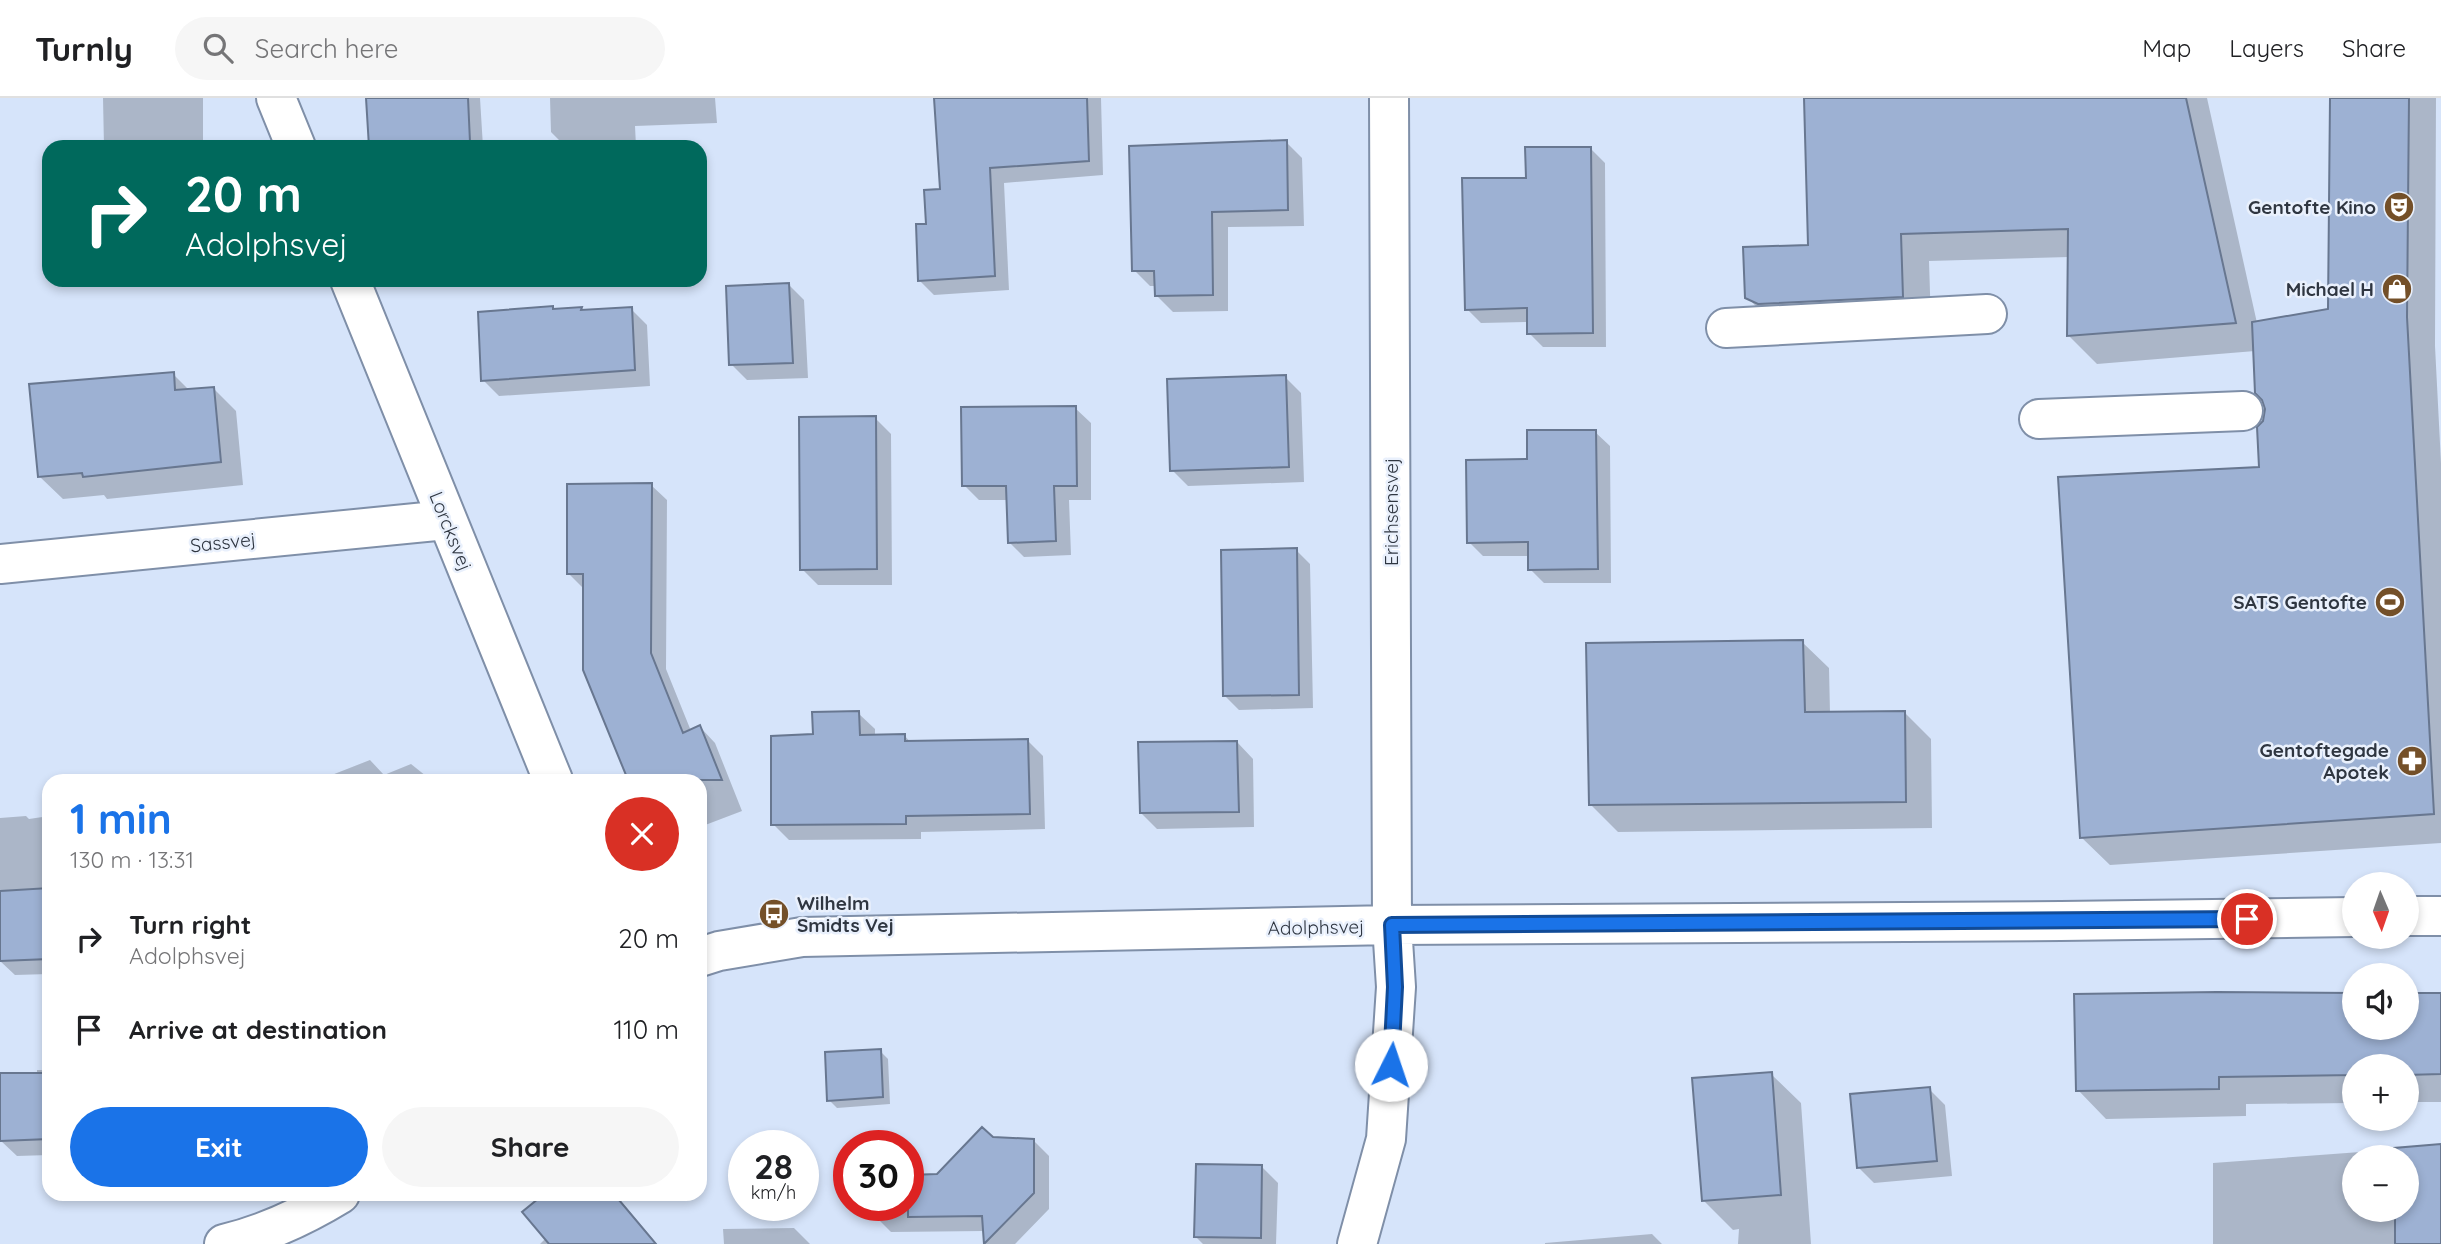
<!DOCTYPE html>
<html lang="en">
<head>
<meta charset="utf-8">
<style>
  body { margin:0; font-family:Quicksand,sans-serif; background:#f6f6f6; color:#202124; height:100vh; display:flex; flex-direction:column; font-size:26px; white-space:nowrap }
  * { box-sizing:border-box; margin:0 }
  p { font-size:23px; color:#757577 }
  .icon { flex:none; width:38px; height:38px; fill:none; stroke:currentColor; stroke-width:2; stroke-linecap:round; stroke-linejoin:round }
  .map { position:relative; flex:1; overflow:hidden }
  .drawer { position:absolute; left:42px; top:676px; width:665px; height:427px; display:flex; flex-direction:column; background:#fff; border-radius:21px; box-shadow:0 4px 10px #0003 }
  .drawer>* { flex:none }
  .top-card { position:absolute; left:42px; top:42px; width:665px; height:147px; border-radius:21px; box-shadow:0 4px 10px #0003; background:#00695c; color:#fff; overflow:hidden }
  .needle { width:46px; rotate:178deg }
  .buttons { position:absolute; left:2342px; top:774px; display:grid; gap:14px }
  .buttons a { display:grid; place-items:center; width:77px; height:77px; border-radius:50%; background:#fff; box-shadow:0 4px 10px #0003; font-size:35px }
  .speed { position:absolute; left:728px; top:1032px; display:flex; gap:14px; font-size:35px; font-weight:700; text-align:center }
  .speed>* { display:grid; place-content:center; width:91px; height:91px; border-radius:50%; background:#fff; box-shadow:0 4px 10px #0003; line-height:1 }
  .speed small { font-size:18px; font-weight:400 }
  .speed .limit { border:10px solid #d22; background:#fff; color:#111 }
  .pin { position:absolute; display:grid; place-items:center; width:60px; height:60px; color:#fff; margin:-30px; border:4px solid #fff; border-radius:50%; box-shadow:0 2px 7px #0007 }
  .me { position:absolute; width:77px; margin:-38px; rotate:4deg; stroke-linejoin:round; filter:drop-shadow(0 0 5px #0008) }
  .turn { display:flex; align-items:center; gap:24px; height:147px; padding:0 28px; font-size:32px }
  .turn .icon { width:91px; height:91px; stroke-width:2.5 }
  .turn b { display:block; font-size:49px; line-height:60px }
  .round { display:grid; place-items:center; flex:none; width:74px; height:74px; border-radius:37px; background:#f6f6f6 }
  .summary { display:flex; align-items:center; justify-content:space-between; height:119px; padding:0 28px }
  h1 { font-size:42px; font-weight:700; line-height:52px; color:#1a73e8 }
  .action { display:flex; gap:14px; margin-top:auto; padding:14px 28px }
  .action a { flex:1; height:80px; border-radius:42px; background:#1a73e8; color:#fff; font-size:28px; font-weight:700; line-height:80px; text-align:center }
  .action a+a { background:#f6f6f6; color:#202124 }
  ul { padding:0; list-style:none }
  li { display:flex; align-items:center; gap:21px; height:91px; padding:0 28px }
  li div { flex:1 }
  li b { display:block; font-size:26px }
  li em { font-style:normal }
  header { display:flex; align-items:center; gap:42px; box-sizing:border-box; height:98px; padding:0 35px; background:#fff; border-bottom:2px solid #e0e0e0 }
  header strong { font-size:33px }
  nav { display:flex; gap:38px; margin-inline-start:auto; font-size:24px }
  .search { width:490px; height:63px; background:#f6f6f6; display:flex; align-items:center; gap:18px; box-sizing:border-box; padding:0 24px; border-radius:38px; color:#757577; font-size:26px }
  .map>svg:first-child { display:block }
  .shadow { fill:#0003; fill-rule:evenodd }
  .building { fill:#9db1d3; stroke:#687790; stroke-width:2 }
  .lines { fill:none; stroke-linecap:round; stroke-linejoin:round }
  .minor-casing { stroke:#7f8fa8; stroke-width:42 }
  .minor { stroke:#fff; stroke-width:38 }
  .route-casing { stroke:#114b97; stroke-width:18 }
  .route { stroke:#1a73e8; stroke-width:12 }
  .labels { text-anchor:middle; stroke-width:5; stroke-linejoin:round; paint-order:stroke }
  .poi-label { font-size:19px; font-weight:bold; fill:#2f3641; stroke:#e9f0fc; text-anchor:end }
  .street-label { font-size:19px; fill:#2f3641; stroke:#e9f0fc }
</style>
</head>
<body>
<header>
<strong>Turnly</strong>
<div class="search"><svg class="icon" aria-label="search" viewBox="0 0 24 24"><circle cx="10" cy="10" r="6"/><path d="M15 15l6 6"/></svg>Search here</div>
<nav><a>Map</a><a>Layers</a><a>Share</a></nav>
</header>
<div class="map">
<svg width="2441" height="1146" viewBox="0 0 2441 1146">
  <rect width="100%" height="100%" fill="#d6e4fa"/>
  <!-- shadow -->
  <path class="shadow" d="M 103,0 L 203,0 L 203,49 L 104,49 Z
    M 368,0 L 480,0 L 483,49 L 371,49 Z
    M 550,0 L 715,0 L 717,25 L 635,28 L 636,48 L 566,49 L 551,34 Z
    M 936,0 L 1101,0 L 1103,77 L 1004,85 L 1009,192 L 934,197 L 919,182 L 941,93 Z
    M 1806,0 L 2207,0 L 2257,225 L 2330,213 L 2331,0 L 2436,0 L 2435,248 L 2441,365 L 2441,745 L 2110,767 L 2081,739 L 2260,371 L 2267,311 L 2255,253 L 2097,266 L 2069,238 L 2069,159 L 1929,163 L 1931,226 L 1775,228 L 1747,199 L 1810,148 Z
    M 1286,44 L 1302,60 L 1304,128 L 1228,129 L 1228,213 L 1173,214 L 1157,198 L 1156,188 L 1150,188 L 1134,172 Z
    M 1591,51 L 1605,65 L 1606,249 L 1543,249 L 1529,235 L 1529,224 L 1481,225 L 1467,211 L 1527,82 Z
    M 788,186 L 804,202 L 808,280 L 747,282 L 731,266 Z
    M 553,210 L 555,212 L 581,211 L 584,213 L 631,211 L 647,227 L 650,288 L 499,298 L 483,282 Z
    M 173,276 L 190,293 L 213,290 L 236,313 L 243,387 L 107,401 L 104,397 L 63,401 L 40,379 Z
    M 1285,279 L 1301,295 L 1304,384 L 1188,388 L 1172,372 Z
    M 1075,310 L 1091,325 L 1091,402 L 1069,402 L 1071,457 L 1024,459 L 1009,444 L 1008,402 L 979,402 L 964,387 Z
    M 875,320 L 891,336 L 892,487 L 818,487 L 802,471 Z
    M 1595,334 L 1610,348 L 1611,485 L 1544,485 L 1530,471 L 1530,458 L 1483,458 L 1469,444 L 1529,363 Z
    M 651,387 L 667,402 L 666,571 L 691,633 L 700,629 L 715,645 L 742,713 L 700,729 L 700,682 L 630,682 L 585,572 L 585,492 L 569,476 Z
    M 1296,452 L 1310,466 L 1313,610 L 1239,612 L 1225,598 Z
    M 1802,544 L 1829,570 L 1830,615 L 1904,614 L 1931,641 L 1932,730 L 1618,734 L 1591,707 Z
    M 858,615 L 875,631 L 875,639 L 905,638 L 911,645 L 1027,642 L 1043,658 L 1045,731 L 921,734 L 921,741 L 789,742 L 773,726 L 815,638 Z
    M 1237,644 L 1253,661 L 1254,729 L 1157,731 L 1141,715 Z
    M 370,662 L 384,677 L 411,666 L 431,682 L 319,682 Z
    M 26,718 L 29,721 L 49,718 L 49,876 L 15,877 L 0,863 L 0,720 Z
    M 2441,897 L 2441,1004 L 2406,1004 L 2406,968 L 2354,968 L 2354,1005 L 2246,1006 L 2246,1018 L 2106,1021 L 2078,992 L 2354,929 L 2406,929 Z
    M 880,953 L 888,961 L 890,1006 L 837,1010 L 829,1002 Z
    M 37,972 L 49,972 L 49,1057 L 17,1058 L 0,1042 L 0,977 L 37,977 Z
    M 1771,976 L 1801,1005 L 1811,1146 L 1738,1146 L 1739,1131 L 1733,1132 L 1703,1102 Z
    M 1929,991 L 1945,1007 L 1952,1078 L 1874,1085 L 1858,1069 Z
    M 992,1041 L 1033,1042 L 1049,1058 L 1049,1111 L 1015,1146 L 984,1146 L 984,1133 L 891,1134 L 875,1118 L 875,1108 L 908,1108 L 938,1078 Z
    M 2441,1048 L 2441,1146 L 2213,1146 L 2213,1065 ZM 2354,1059 L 2406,1059 L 2406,1111 L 2354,1111 Z
    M 1262,1069 L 1278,1085 L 1276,1146 L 1203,1146 L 1196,1139 Z
    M 547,1096 L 615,1096 L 657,1146 L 540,1146 L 546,1140 L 525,1114 Z
    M 794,1130 L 810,1146 L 724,1146 L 723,1131 Z
    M 1652,1136 L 1662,1146 L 1545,1146 L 1545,1145 Z"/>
  <!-- building -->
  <path class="building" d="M 366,0 L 468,0 L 470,44 L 369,49 Z
    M 934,0 L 1087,0 L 1089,63 L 990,70 L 995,178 L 918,183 L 916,126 L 926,126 L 924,92 L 940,91 Z
    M 1804,0 L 2186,0 L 2236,225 L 2067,238 L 2068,131 L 1901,136 L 1903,199 L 1758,206 L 1745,200 L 1743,149 L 1808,147 Z
    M 2330,0 L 2409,0 L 2407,219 L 2434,716 L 2080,740 L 2058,379 L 2259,369 L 2257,329 L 2263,323 L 2265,311 L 2262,302 L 2255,295 L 2252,224 L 2328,211 Z
    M 1287,42 L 1288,112 L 1212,114 L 1213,197 L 1155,198 L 1154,173 L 1132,173 L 1129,48 Z
    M 1525,49 L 1591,49 L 1593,235 L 1527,236 L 1527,210 L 1465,212 L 1462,80 L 1526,80 Z
    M 789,185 L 793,265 L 729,267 L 726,188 Z
    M 553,208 L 553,211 L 582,209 L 581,212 L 632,209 L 635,272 L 481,283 L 478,214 Z
    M 174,274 L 175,292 L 214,289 L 221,364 L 83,379 L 82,375 L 38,379 L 29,286 Z
    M 1286,277 L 1289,369 L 1170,373 L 1167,281 Z
    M 1076,308 L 1077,388 L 1054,388 L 1056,443 L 1008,445 L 1006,388 L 962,388 L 961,309 Z
    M 876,318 L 877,471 L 800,472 L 799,319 Z
    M 1527,332 L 1596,332 L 1598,471 L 1528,472 L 1528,444 L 1467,445 L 1466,362 L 1527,361 Z
    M 652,385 L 651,555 L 683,635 L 700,627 L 722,682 L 628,682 L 583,572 L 583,476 L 567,476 L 567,386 Z
    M 1297,450 L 1299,597 L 1223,598 L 1221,452 Z
    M 1803,542 L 1805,614 L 1905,613 L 1906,704 L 1589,707 L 1586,545 Z
    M 859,613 L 860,637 L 905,636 L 905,643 L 1028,641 L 1030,716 L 906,718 L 906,726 L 771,727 L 771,638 L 813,636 L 812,614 Z
    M 1237,643 L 1239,714 L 1140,715 L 1138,644 Z
    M 49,790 L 49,861 L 0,863 L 0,793 Z
    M 2217,894 L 2354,895 L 2354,929 L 2406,929 L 2406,895 L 2441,895 L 2441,976 L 2406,977 L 2406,968 L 2354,968 L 2354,977 L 2219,979 L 2219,991 L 2076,993 L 2074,896 Z
    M 881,951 L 883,999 L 827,1003 L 825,954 Z
    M 1772,974 L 1781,1097 L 1702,1103 L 1692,980 Z
    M 0,975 L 49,975 L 49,1041 L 0,1043 Z
    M 1930,989 L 1937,1063 L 1857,1070 L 1850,996 Z
    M 982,1029 L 993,1039 L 1034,1041 L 1034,1095 L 984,1146 L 982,1118 L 908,1119 L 908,1077 L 937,1076 Z
    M 2441,1046 L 2441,1146 L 2395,1146 L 2395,1111 L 2406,1111 L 2406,1059 L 2394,1059 L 2394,1050 Z
    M 1196,1066 L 1262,1067 L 1261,1140 L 1194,1139 Z
    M 544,1096 L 614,1096 L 656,1146 L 549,1146 L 522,1114 Z"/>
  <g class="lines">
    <!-- minor casing -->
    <g class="minor-casing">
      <path id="minor" d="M 276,0 L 296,49
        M 350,182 L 553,682
        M 1726,230 L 1987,216
        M 2039,321 L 2243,313
        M 0,466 L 446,422
        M 2406,818 L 2441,818
        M 700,859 L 719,853 L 802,839 L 1392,827 L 2061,823 L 2354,819
        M 224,1146 C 265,1136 304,1118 340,1096
        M 1357,1146 L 1386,1041 L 1396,889 L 1392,827 L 1389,0"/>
    </g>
    <!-- minor -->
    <use href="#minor" class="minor"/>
  </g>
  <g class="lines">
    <!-- route casing -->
    <g class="route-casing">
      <path id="route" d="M 1391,967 L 1395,889 L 1392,827 L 2247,821"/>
    </g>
    <!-- route -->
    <use href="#route" class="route"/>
  </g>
  <!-- icons -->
  <defs>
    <g id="theatre-disc" transform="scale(1.575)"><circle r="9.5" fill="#745029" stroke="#e9f0fc"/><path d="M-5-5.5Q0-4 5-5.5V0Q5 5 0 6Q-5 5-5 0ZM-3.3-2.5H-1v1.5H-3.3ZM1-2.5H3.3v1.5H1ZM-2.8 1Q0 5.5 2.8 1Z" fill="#fff"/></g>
    <g id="shop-disc" transform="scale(1.575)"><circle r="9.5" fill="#745029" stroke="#e9f0fc"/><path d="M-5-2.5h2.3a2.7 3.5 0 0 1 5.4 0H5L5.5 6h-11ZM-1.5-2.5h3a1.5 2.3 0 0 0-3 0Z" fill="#fff"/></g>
    <g id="stadium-disc" transform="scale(1.575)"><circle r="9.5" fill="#745029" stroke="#e9f0fc"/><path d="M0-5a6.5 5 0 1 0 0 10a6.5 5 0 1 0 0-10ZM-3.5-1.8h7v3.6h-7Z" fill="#fff"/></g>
    <g id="pharmacy-disc" transform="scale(1.575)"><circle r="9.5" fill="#745029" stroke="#e9f0fc"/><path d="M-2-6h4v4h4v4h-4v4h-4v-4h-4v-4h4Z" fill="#fff"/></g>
    <g id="bus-disc" transform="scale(1.575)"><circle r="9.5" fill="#745029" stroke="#e9f0fc"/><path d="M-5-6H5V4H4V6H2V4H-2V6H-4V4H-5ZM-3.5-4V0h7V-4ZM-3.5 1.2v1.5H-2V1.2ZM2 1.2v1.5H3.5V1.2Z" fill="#fff"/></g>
  </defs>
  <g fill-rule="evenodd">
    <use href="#theatre-disc" x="2399" y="109"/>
    <use href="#shop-disc" x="2397" y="191"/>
    <use href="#stadium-disc" x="2390" y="504"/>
    <use href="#pharmacy-disc" x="2412" y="663"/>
    <use href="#bus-disc" x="774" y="816"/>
  </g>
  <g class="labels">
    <!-- poi labels -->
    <g class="poi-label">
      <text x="2376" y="116">Gentofte Kino</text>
      <text x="2374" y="198">Michael H</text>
      <text x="2367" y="511">SATS Gentofte</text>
      <text x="2389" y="659">Gentoftegade<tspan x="2389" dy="22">Apotek</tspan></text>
      <text x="797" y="812" text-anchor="start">Wilhelm<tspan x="797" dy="22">Smidts Vej</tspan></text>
    </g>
    <!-- street labels -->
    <g class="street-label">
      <text transform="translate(1391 414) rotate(-90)" y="7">Erichsensvej</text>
      <text transform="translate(451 433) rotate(68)" y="7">Lorcksvej</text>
      <text transform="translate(223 444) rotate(-6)" y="7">Sassvej</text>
      <text transform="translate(1316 829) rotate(-1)" y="7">Adolphsvej</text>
    </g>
  </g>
</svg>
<div class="buttons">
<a><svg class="needle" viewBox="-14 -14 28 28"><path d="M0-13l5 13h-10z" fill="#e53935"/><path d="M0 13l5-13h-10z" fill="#757577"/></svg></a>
<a><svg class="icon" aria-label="sound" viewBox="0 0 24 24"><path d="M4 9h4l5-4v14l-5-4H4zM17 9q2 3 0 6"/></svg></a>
<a>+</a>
<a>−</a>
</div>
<div class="speed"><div>28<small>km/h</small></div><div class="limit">30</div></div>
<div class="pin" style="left:2247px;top:821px;background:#d93025"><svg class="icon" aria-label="arrive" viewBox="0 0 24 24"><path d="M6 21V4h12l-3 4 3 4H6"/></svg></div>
<svg class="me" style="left:1391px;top:967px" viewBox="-20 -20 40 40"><circle r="19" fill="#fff"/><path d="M0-13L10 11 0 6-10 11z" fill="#1a73e8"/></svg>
<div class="top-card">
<div class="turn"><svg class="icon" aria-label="right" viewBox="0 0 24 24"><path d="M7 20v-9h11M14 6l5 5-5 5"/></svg><div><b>20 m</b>Adolphsvej</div></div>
</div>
<section class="drawer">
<div class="summary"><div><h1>1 min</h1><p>130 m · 13:31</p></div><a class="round" style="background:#d93025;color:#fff"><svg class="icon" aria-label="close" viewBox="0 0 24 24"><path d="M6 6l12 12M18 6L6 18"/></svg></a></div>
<ul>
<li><svg class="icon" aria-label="right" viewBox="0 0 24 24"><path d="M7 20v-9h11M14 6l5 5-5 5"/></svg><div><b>Turn right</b><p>Adolphsvej</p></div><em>20 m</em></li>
<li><svg class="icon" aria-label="arrive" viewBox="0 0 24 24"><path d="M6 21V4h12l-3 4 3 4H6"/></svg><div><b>Arrive at destination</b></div><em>110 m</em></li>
</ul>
<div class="action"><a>Exit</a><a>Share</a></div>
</section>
</div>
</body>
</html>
